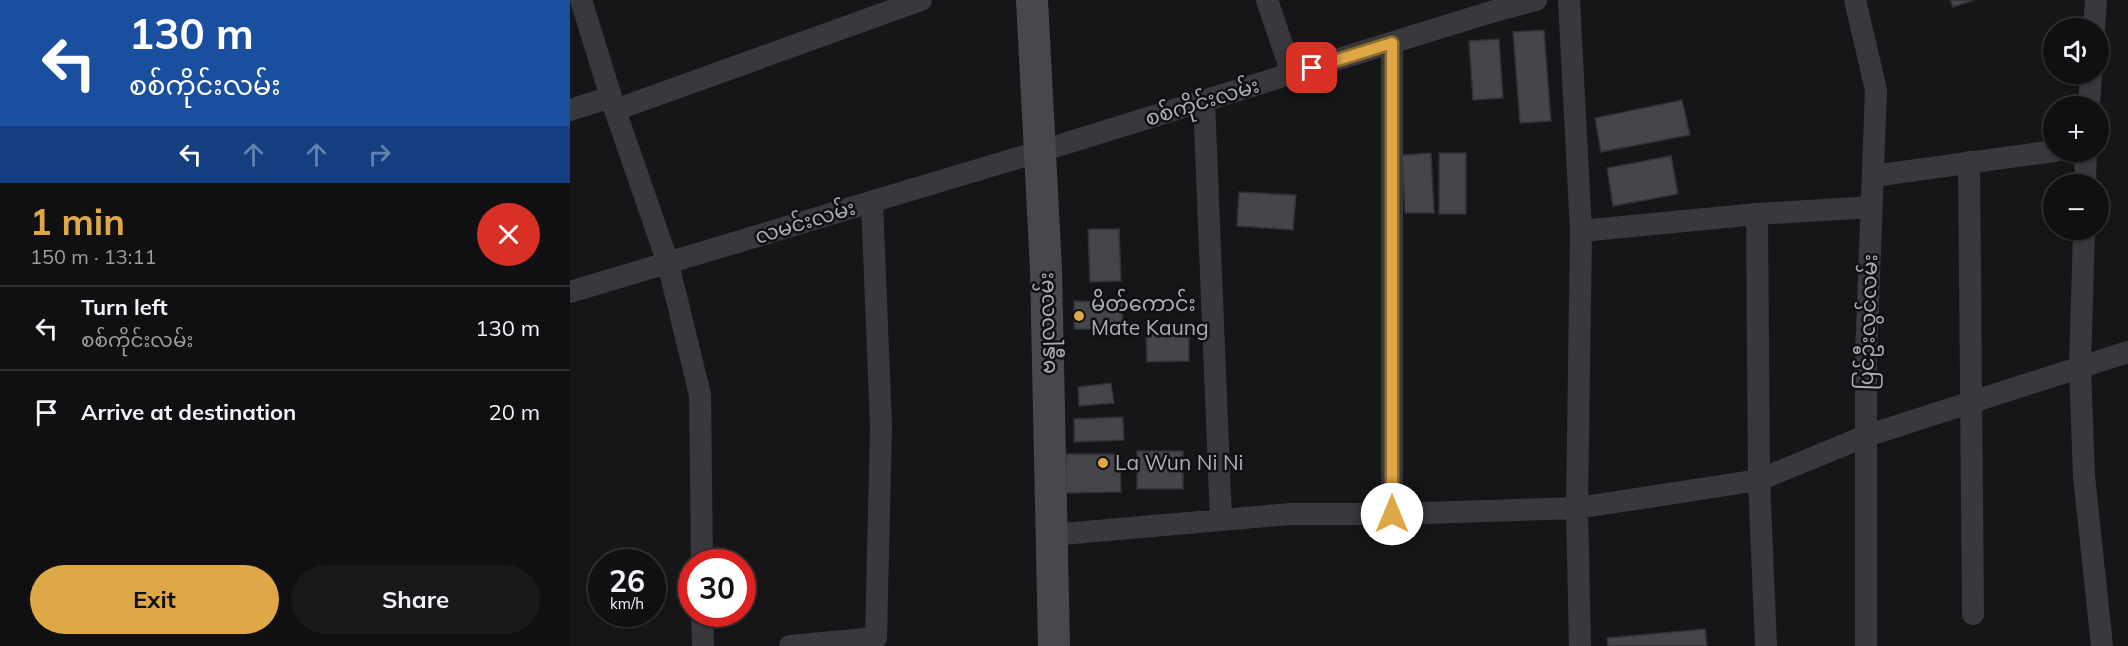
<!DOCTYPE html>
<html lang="en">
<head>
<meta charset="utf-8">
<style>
  body { margin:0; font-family:Mulish,"Noto Sans Myanmar",sans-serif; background:#19191b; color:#f1f3f6; height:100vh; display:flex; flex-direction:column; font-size:22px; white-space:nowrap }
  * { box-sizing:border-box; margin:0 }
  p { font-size:20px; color:#9c9d9f }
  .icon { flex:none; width:33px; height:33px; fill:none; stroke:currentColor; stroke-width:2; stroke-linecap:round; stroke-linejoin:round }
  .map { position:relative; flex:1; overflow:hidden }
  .details { display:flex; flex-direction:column; background:#101012; width:570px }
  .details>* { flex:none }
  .banner { background:#1a4fa0; color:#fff; overflow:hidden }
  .tools { position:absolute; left:1473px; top:18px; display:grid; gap:12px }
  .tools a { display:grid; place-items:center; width:66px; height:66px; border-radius:50%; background:#101012; box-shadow:0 2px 4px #0004,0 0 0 2px #303032; font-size:30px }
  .speed { position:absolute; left:18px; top:549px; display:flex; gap:12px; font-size:30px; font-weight:700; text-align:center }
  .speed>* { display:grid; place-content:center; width:78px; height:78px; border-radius:50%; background:#101012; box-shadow:0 2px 4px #0004,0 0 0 2px #303032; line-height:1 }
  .speed small { font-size:15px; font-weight:400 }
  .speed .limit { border:9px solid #d22; background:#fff; color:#111 }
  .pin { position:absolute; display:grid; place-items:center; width:51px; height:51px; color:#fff; margin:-26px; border-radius:12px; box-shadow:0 3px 9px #0006 }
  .me { position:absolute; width:66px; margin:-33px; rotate:0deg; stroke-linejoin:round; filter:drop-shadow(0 0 4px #0008) }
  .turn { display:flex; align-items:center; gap:21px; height:126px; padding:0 30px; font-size:27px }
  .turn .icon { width:78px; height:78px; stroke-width:2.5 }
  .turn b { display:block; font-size:42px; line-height:51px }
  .lanes { display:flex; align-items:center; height:57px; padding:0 30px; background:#0003; justify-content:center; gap:30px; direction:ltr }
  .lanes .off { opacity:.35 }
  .round { display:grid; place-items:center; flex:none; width:63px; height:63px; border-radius:32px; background:#19191b }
  .overview { display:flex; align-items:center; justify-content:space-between; height:102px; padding:0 30px }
  h1 { font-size:36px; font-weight:700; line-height:45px; color:#dfa847 }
  .action { display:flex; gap:12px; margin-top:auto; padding:12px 30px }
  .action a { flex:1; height:69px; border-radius:36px; background:#dfa847; color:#111; font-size:24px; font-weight:700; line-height:69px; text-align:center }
  .action a+a { background:#19191b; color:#f1f3f6 }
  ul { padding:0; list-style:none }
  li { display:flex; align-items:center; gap:18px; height:84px; padding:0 30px; border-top:2px solid #303032 }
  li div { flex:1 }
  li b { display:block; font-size:22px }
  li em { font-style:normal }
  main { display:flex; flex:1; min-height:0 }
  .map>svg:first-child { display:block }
  .building { fill:#45464a; stroke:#303134; stroke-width:1.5 }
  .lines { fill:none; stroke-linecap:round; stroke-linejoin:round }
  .street { stroke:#38393c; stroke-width:22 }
  .secondary { stroke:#46484c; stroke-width:32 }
  .route-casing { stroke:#916d2e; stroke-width:15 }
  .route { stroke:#dfa847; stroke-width:10 }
  .poi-dot { fill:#dfa847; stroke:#111113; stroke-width:2 }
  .labels { text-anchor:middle; stroke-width:5; stroke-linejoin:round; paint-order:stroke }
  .street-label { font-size:21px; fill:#aaaeb6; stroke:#111113 }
  .poi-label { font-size:21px; fill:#aaaeb6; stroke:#111113; text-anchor:start }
</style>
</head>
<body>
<main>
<section class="details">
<div class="banner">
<div class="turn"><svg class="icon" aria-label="left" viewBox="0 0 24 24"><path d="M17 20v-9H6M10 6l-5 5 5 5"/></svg><div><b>130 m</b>စစ်ကိုင်းလမ်း</div></div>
<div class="lanes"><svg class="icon" aria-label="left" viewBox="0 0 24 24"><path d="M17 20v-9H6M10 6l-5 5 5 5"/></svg><svg class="icon off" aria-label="ahead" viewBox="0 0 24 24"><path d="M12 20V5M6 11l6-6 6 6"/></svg><svg class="icon off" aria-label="ahead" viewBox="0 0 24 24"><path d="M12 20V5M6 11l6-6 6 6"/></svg><svg class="icon off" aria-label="right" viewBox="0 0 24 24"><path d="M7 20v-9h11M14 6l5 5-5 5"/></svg></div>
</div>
<div class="overview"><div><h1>1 min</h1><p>150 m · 13:11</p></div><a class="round" style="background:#d93025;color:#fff"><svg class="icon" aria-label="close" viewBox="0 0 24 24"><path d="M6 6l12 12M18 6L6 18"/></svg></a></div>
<ul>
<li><svg class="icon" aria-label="left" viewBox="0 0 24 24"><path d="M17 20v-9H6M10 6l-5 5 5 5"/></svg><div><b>Turn left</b><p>စစ်ကိုင်းလမ်း</p></div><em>130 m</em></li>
<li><svg class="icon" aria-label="arrive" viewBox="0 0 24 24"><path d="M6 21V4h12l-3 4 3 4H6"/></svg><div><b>Arrive at destination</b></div><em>20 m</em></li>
</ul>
<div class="action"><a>Exit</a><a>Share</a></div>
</section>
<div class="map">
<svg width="1558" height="646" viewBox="0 0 1558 646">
  <rect width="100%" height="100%" fill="#161618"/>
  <!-- building -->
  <path class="building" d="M 1380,0 L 1404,0 L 1383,7 Z
    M 974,30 L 981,121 L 950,123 L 943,32 Z
    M 929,39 L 933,98 L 903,100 L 899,41 Z
    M 1112,100 L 1120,135 L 1031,152 L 1025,118 Z
    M 861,153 L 864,213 L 835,213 L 832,155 Z
    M 869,153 L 896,153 L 896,214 L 869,214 Z
    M 1101,156 L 1108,194 L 1043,206 L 1037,168 Z
    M 669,192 L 726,195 L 723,230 L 667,226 Z
    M 518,229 L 549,229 L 551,281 L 520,282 Z
    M 504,301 L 553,302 L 552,330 L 504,329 Z
    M 619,329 L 619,361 L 577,362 L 576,330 Z
    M 541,383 L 544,403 L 509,406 L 508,387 Z
    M 553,417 L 554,440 L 504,442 L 504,419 Z
    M 567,451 L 613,451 L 613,489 L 567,489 Z
    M 496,454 L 550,454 L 551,492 L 496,493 Z
    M 1135,629 L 1137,646 L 1038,646 L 1037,638 Z"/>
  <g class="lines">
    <!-- street -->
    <path class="street" d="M 11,0 L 45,110
      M 697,0 L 722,74
      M 999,0 L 1011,231 L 1007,508 L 1010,646
      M 1285,0 L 1306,90 L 1296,356 L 1296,646
      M 1524,28 L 1526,0
      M 822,43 L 822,514
      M 634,101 L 651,520
      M 1519,106 L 1521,74
      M 0,110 L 41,97
      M 1399,162 L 1403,614
      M 1303,176 L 1484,151
      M 1515,184 L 1516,152
      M 1514,230 L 1510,367 L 1514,476 L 1532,646
      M 1011,231 L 1187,214
      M 0,292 L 471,151 L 921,12 L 966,0
      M 481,535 L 720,514 L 822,514 L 1007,508 L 1189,480 L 1296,436 L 1558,352
      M 132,562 L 130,395 L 98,263 L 45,110 L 351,0
      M 132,614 L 133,646
      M 220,646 L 306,638 L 311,426 L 302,202
      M 1196,646 L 1189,480 L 1187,214 L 1302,207"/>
    <!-- secondary -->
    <path class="secondary" d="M 462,0 L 476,269 L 484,646"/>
  </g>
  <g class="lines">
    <!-- route casing -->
    <g class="route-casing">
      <path id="route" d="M 742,68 L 822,43 L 822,514"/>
    </g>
    <!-- route -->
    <use href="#route" class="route"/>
  </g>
  <!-- markers -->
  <g class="poi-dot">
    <circle cx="509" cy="316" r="6"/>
    <circle cx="533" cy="463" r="6"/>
  </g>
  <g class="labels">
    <!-- street labels -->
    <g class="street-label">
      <text transform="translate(632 102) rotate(-17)" y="7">စစ်ကိုင်းလမ်း</text>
      <text transform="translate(235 222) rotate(-17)" y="7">လမင်းလမ်း</text>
      <text transform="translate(1298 322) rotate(-88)" y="7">ပြင်ဦးလွင်လမ်း</text>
      <text transform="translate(477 323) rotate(-91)" y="7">ဗန္ဓုလလမ်း</text>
    </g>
    <!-- poi labels -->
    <g class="poi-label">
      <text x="521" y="311">မိတ်ကောင်း<tspan x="521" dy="24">Mate Kaung</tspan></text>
      <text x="545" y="470">La Wun Ni Ni</text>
    </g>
  </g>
</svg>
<div class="tools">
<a><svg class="icon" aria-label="sound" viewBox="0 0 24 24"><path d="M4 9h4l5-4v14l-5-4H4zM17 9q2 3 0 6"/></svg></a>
<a>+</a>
<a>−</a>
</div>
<div class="speed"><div>26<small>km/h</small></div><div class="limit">30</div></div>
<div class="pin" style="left:742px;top:68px;background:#d93025"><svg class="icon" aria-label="arrive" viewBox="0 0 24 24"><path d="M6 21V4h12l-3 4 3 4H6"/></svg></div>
<svg class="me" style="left:822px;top:514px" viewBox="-20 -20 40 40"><circle r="19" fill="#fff"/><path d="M0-13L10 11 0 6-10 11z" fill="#dfa847"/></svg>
</div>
</main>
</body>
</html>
